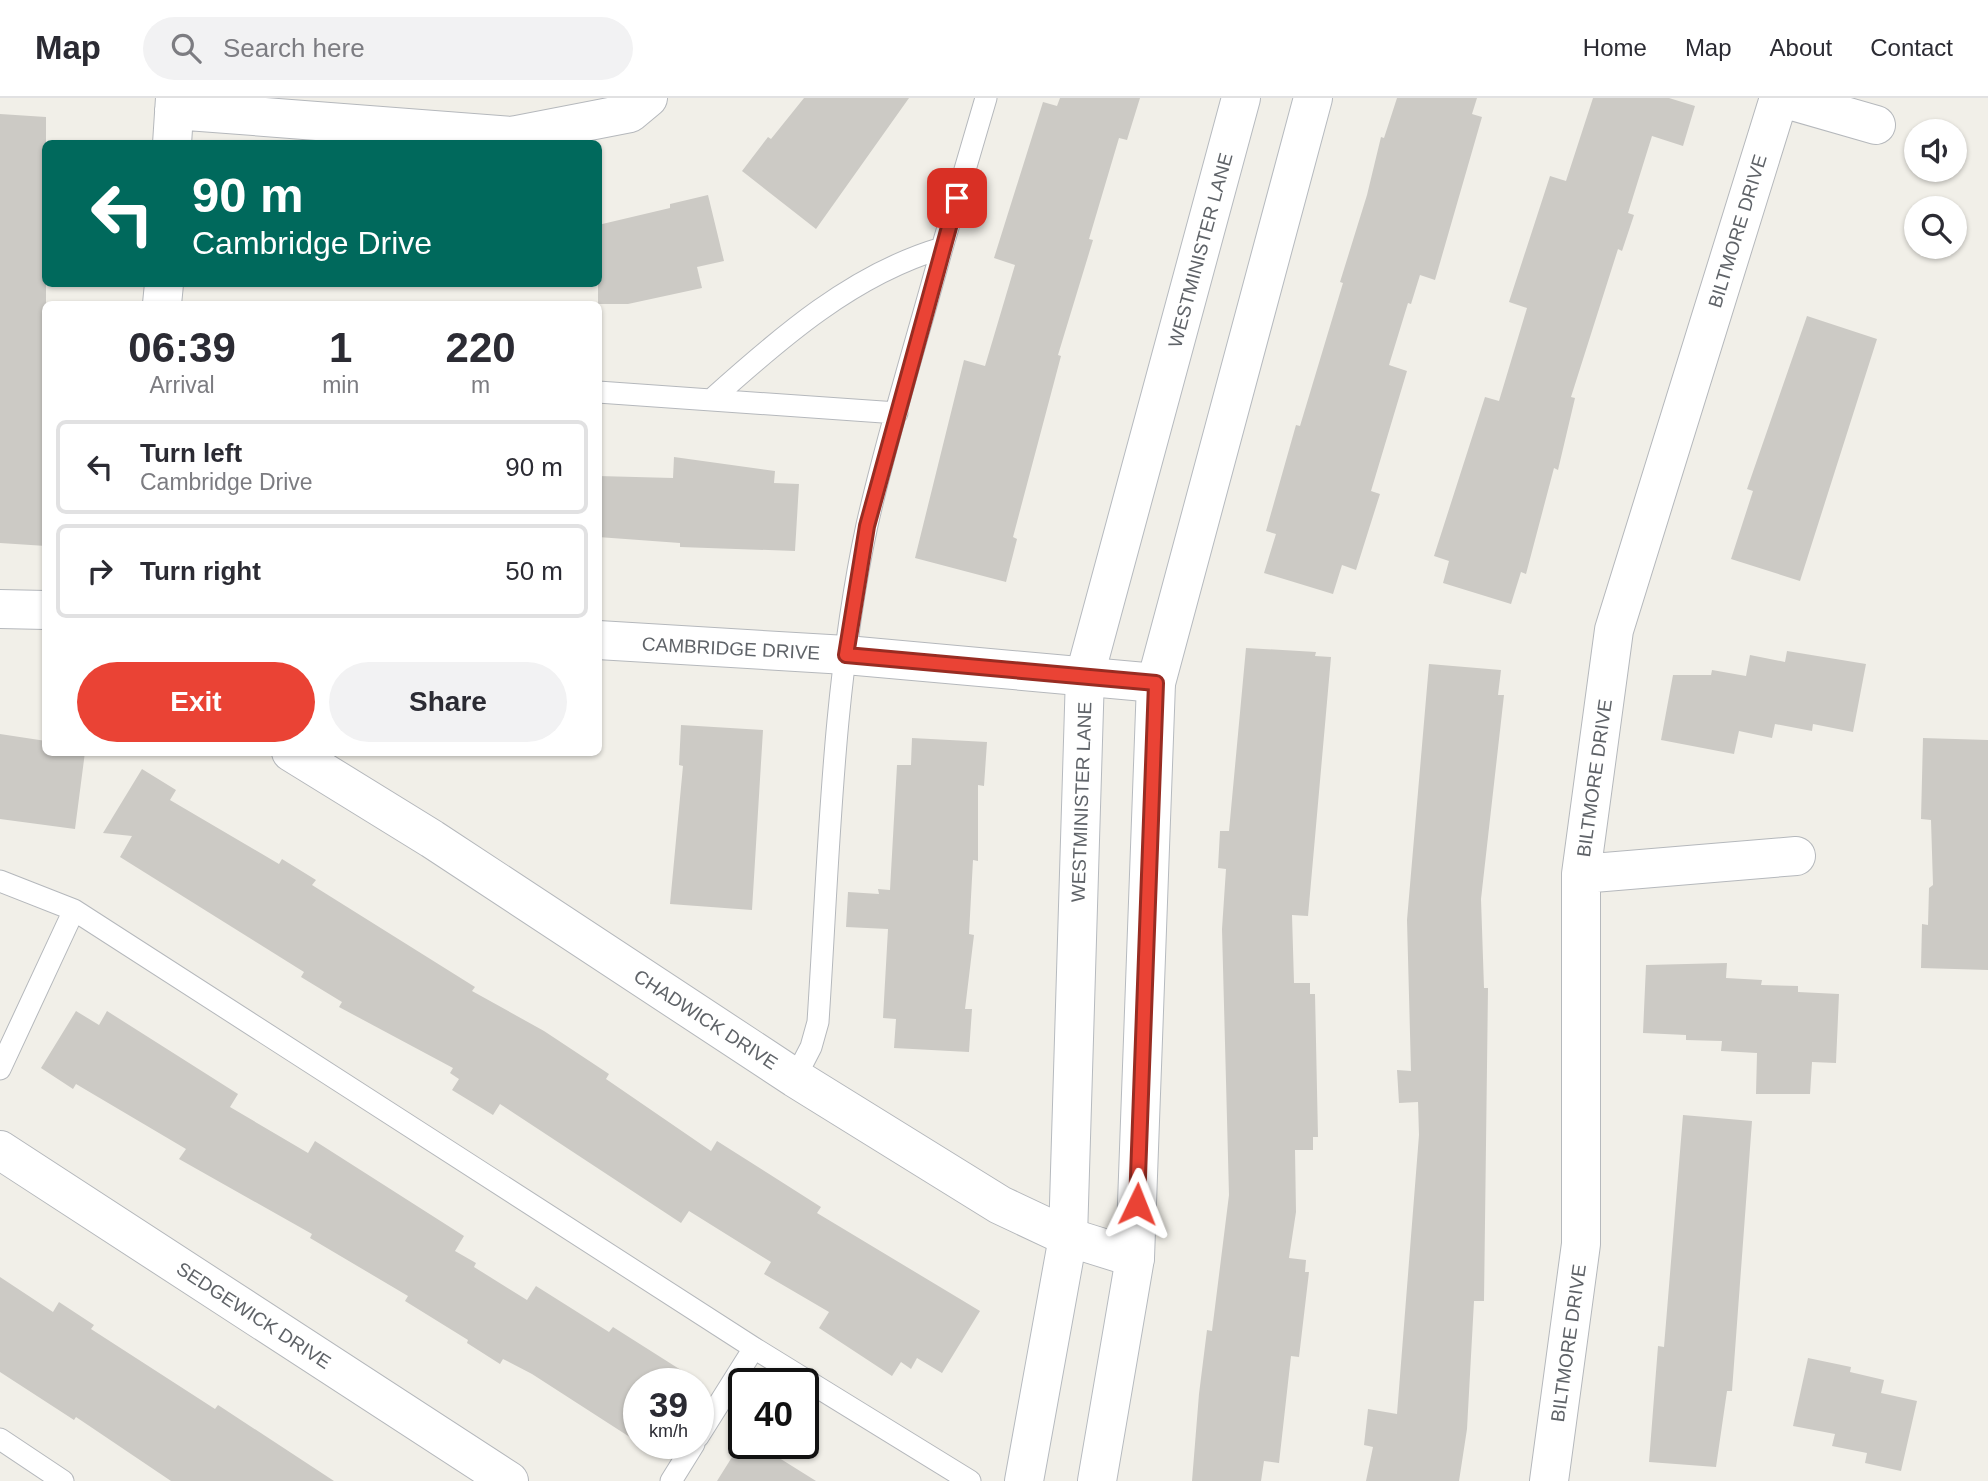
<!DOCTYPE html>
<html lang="en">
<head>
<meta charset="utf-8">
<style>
  body { margin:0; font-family:Arial,sans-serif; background:#f2f2f3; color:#2b2b33; height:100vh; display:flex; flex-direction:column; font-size:26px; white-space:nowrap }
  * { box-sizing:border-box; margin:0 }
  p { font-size:23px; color:#7c7c81 }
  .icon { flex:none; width:38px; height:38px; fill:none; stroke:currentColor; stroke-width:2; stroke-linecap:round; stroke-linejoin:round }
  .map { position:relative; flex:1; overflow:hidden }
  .panel { position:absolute; left:42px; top:203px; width:560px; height:455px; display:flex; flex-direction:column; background:#fff; border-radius:10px; box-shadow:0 2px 5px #0004 }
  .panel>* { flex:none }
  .guide { position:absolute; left:42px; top:42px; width:560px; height:147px; border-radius:10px; box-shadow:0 2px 5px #0004; background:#00695c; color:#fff; overflow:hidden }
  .buttons { position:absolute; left:1904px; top:21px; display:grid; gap:14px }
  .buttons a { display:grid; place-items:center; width:63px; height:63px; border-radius:50%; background:#fff; box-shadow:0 2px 5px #0004; font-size:35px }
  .speed { position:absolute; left:623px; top:1270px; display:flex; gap:14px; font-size:35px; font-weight:700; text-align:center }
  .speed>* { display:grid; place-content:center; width:91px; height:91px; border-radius:50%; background:#fff; box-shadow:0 2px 5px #0004; line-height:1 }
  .speed small { font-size:18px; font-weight:400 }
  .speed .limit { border:4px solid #111; border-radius:10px; background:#fff; color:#111 }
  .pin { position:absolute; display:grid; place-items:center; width:60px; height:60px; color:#fff; margin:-30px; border-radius:14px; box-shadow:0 4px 10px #0006 }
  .me { position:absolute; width:77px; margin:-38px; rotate:2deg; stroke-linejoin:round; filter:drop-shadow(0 0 5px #0008) }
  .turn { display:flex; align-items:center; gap:24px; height:147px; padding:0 35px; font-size:32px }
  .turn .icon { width:91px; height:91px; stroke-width:2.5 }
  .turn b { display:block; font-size:49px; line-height:60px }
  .eta { display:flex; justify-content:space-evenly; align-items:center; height:119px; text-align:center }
  .eta b { font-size:42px; font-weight:800; line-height:49px }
  .primary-button { display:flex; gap:14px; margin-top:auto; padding:14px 35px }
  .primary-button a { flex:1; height:80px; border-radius:42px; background:#ea4335; color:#fff; font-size:28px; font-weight:800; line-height:80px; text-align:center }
  .primary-button a+a { background:#f2f2f3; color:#2b2b33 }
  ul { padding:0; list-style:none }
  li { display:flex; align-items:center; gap:21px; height:94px; margin:0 14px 10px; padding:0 21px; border:4px solid #e1e1e2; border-radius:10px }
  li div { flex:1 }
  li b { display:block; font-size:26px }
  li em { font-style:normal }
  header { display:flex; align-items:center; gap:42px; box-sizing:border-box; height:98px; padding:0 35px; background:#fff; border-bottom:2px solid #e1e1e2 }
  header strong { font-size:33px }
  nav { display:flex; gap:38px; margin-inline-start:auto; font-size:24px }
  .search { width:490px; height:63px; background:#f2f2f3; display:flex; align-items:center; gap:18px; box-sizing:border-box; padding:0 24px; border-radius:38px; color:#7c7c81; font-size:26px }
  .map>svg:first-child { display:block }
  .building { fill:#cccac5 }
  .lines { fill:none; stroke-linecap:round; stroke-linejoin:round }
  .lane-casing { stroke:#b5b8bc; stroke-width:23 }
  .street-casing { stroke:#b5b8bc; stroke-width:40 }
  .secondary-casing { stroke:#b6babf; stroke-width:40 }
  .lane { stroke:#fff; stroke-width:21 }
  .street { stroke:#fff; stroke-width:38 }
  .secondary { stroke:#fff; stroke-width:38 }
  .route-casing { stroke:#982c22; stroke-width:18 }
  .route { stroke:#ea4335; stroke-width:12 }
  .labels { text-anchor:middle; stroke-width:7; stroke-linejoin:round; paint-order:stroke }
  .street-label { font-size:19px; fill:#5f6368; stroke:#fff }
</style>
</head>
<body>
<header>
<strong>Map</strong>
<div class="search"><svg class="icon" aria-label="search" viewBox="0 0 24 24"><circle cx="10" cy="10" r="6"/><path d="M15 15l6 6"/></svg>Search here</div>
<nav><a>Home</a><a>Map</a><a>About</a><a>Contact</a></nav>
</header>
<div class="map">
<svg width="1988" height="1383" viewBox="0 0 1988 1383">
  <rect width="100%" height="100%" fill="#f1efe8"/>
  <!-- building -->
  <path class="building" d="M 804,0 L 909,0 L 816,131 L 742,73 L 768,39 L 771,41 Z
    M 1060,0 L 1140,0 L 1127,42 L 1119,40 L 1089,141 L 1093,142 L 1058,257 L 1061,258 L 1013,439 L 1017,441 L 1006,484 L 915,460 L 964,262 L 985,268 L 1015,167 L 994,160 L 1043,4 L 1057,8 Z
    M 1397,0 L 1477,0 L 1472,16 L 1482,19 L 1435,182 L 1420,177 L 1411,206 L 1408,205 L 1389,267 L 1407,273 L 1371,393 L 1380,396 L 1356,472 L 1342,467 L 1333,496 L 1264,475 L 1276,436 L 1266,433 L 1296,327 L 1300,328 L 1343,185 L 1340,184 L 1367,97 L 1381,39 L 1384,40 Z
    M 1593,0 L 1669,0 L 1695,8 L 1683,48 L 1652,38 L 1628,115 L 1634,117 L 1622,153 L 1618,151 L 1571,299 L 1575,300 L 1558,372 L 1554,370 L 1526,476 L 1521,474 L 1511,506 L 1443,485 L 1449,463 L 1434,458 L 1485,299 L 1499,303 L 1527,210 L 1509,204 L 1550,78 L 1566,83 Z
    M 0,16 L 46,19 L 46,448 L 0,445 Z
    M 708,97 L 724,163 L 697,169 L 702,190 L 628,206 L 598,206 L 598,127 L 670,110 L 670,106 Z
    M 1807,218 L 1877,241 L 1800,483 L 1731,461 L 1753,393 L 1747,391 Z
    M 674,359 L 775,373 L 774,385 L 799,386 L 795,453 L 680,449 L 680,445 L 598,439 L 598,378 L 673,380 Z
    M 1246,550 L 1316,554 L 1315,558 L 1331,559 L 1308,818 L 1292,817 L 1294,885 L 1310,885 L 1310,896 L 1315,896 L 1318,1039 L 1313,1039 L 1313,1052 L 1295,1052 L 1296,1114 L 1289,1160 L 1306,1162 L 1305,1174 L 1309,1174 L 1299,1259 L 1291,1258 L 1279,1365 L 1264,1363 L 1261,1383 L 1192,1383 L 1199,1296 L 1207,1232 L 1212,1233 L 1229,1097 L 1222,831 L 1226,771 L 1218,770 L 1220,733 L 1229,733 Z
    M 1787,553 L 1866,566 L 1853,634 L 1813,626 L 1812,633 L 1775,626 L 1772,640 L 1739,633 L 1734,656 L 1661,642 L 1673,577 L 1711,577 L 1712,572 L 1746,578 L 1750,557 L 1785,564 Z
    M 1429,566 L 1501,572 L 1498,597 L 1504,597 L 1481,801 L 1484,890 L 1488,890 L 1484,1203 L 1474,1203 L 1467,1331 L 1459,1383 L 1366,1383 L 1373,1349 L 1364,1347 L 1368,1311 L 1397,1316 L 1419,1037 L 1418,1004 L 1399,1005 L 1397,972 L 1411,973 L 1407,822 Z
    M 681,627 L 763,632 L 752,812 L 670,806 L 683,668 L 679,667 Z
    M 0,636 L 46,643 L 46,654 L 85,654 L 75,731 L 0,721 Z
    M 912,640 L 987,644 L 984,688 L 978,687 L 978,763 L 973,762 L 969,836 L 974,837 L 965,911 L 972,911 L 969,954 L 894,950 L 896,921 L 883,920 L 888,831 L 846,829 L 848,794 L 879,796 L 878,791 L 890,792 L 897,667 L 911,667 Z
    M 1923,640 L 1988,642 L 1988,872 L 1921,870 L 1922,826 L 1928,827 L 1929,790 L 1933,787 L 1931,722 L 1921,721 Z
    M 142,671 L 176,692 L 170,702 L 279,766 L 282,761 L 316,782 L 312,787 L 475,889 L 472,893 L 544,933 L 609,976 L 606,981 L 711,1053 L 717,1043 L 821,1109 L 817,1115 L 980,1213 L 942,1275 L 917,1260 L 911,1271 L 901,1264 L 892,1278 L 819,1230 L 829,1214 L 764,1176 L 771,1164 L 689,1113 L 681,1125 L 500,1006 L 493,1017 L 452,992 L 459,981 L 450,975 L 453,970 L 339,909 L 342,904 L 301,879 L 304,874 L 120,759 L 132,738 L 103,735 Z
    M 1727,865 L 1726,880 L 1762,882 L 1761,887 L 1798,888 L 1798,894 L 1839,896 L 1836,965 L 1812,964 L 1810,996 L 1756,996 L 1757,955 L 1721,953 L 1722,943 L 1686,942 L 1686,937 L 1643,935 L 1646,867 Z
    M 76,913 L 99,927 L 107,913 L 238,996 L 230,1009 L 308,1055 L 315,1043 L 464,1138 L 455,1153 L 476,1165 L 474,1169 L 527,1202 L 536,1188 L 609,1234 L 613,1229 L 703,1286 L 639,1286 L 639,1345 L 532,1276 L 503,1261 L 500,1266 L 467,1245 L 468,1242 L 405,1203 L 408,1198 L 310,1140 L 312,1136 L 179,1061 L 186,1051 L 76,986 L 73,991 L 41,970 Z
    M 1683,1017 L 1752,1023 L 1732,1293 L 1727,1293 L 1716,1369 L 1649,1364 L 1658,1248 L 1664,1249 Z
    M 0,1179 L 53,1214 L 59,1204 L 94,1227 L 91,1231 L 215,1311 L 218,1307 L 334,1383 L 171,1383 L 76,1319 L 74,1322 L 0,1274 Z
    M 1808,1260 L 1851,1269 L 1850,1274 L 1884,1282 L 1881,1295 L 1917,1303 L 1901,1373 L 1865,1365 L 1867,1355 L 1832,1348 L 1835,1336 L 1793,1328 Z
    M 744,1340 L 744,1346 L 757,1346 L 816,1383 L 717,1383 Z"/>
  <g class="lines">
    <!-- lane casing -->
    <g class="lane-casing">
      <path id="lane" d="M 598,294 L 897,315
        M 712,301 C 780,240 853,176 942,150 L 986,0
        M 0,783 L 74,812 L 754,1250 L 970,1383
        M 0,971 L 74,812
        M 795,980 L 811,949 L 818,924 C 829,759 832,590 867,427 C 888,334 917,242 942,150
        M 698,1339 L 754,1250
        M 0,1341 L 63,1383
        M 671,1383 L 694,1346"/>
    </g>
    <!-- street casing -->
    <g class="street-casing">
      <path id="street" d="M 1782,0 L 1876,27
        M 174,12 L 512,38 L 630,15 L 648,0
        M 172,46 L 175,0
        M 162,206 L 164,186
        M 0,511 L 46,512
        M 598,542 L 846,557 L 1156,585
        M 291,654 L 432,741 L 795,980 L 1000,1107 L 1068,1139 L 1135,1160
        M 1581,776 L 1796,758
        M 0,1052 L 509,1383
        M 1549,1383 L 1581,1146 L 1581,776 L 1614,532 L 1779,0"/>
    </g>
    <!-- secondary casing -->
    <g class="secondary-casing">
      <path id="secondary" d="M 1024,1383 L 1068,1139 L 1085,577 L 1241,0
        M 1097,1383 L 1135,1160 L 1156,585 L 1313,0"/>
    </g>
    <!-- lane -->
    <use href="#lane" class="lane"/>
    <!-- street -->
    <use href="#street" class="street"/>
    <!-- secondary -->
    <use href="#secondary" class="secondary"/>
  </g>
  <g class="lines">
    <!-- route casing -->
    <g class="route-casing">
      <path id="route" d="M 957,100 L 867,428 L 846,557 L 1156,585 L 1137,1106"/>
    </g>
    <!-- route -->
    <use href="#route" class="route"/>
  </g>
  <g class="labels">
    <!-- street labels -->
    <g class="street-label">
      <text transform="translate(1737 133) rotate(-73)" y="7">BILTMORE DRIVE</text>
      <text transform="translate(1200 152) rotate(-75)" y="7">WESTMINISTER LANE</text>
      <text transform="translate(731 550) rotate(3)" y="7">CAMBRIDGE DRIVE</text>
      <text transform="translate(1594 680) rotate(-82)" y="7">BILTMORE DRIVE</text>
      <text transform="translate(1081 704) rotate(-88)" y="7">WESTMINISTER LANE</text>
      <text transform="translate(706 921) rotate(33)" y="7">CHADWICK DRIVE</text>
      <text transform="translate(254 1217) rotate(33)" y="7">SEDGEWICK DRIVE</text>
      <text transform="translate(1568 1245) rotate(-82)" y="7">BILTMORE DRIVE</text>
    </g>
  </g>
</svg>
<div class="buttons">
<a><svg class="icon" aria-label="sound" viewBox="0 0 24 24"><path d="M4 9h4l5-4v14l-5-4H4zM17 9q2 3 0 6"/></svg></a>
<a><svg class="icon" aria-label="search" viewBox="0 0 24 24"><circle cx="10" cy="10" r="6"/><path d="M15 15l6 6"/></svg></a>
</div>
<div class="speed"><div>39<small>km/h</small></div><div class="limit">40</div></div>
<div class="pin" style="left:957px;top:100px;background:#d93025"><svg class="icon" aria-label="arrive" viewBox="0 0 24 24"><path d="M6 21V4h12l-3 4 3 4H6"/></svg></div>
<svg class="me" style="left:1137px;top:1106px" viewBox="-20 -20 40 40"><path d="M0-17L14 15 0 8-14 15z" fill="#ea4335" stroke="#fff" stroke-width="4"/></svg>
<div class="guide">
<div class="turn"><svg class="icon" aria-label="left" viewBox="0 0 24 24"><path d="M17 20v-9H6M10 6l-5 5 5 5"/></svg><div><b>90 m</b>Cambridge Drive</div></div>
</div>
<section class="panel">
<div class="eta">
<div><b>06:39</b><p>Arrival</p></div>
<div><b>1</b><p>min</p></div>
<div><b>220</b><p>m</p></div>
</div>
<ul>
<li><svg class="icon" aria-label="left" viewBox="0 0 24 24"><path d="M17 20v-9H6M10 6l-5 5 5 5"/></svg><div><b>Turn left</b><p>Cambridge Drive</p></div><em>90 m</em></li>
<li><svg class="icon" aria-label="right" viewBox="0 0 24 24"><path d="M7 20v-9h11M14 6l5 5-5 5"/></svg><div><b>Turn right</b></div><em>50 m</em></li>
</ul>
<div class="primary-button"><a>Exit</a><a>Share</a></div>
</section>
</div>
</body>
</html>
